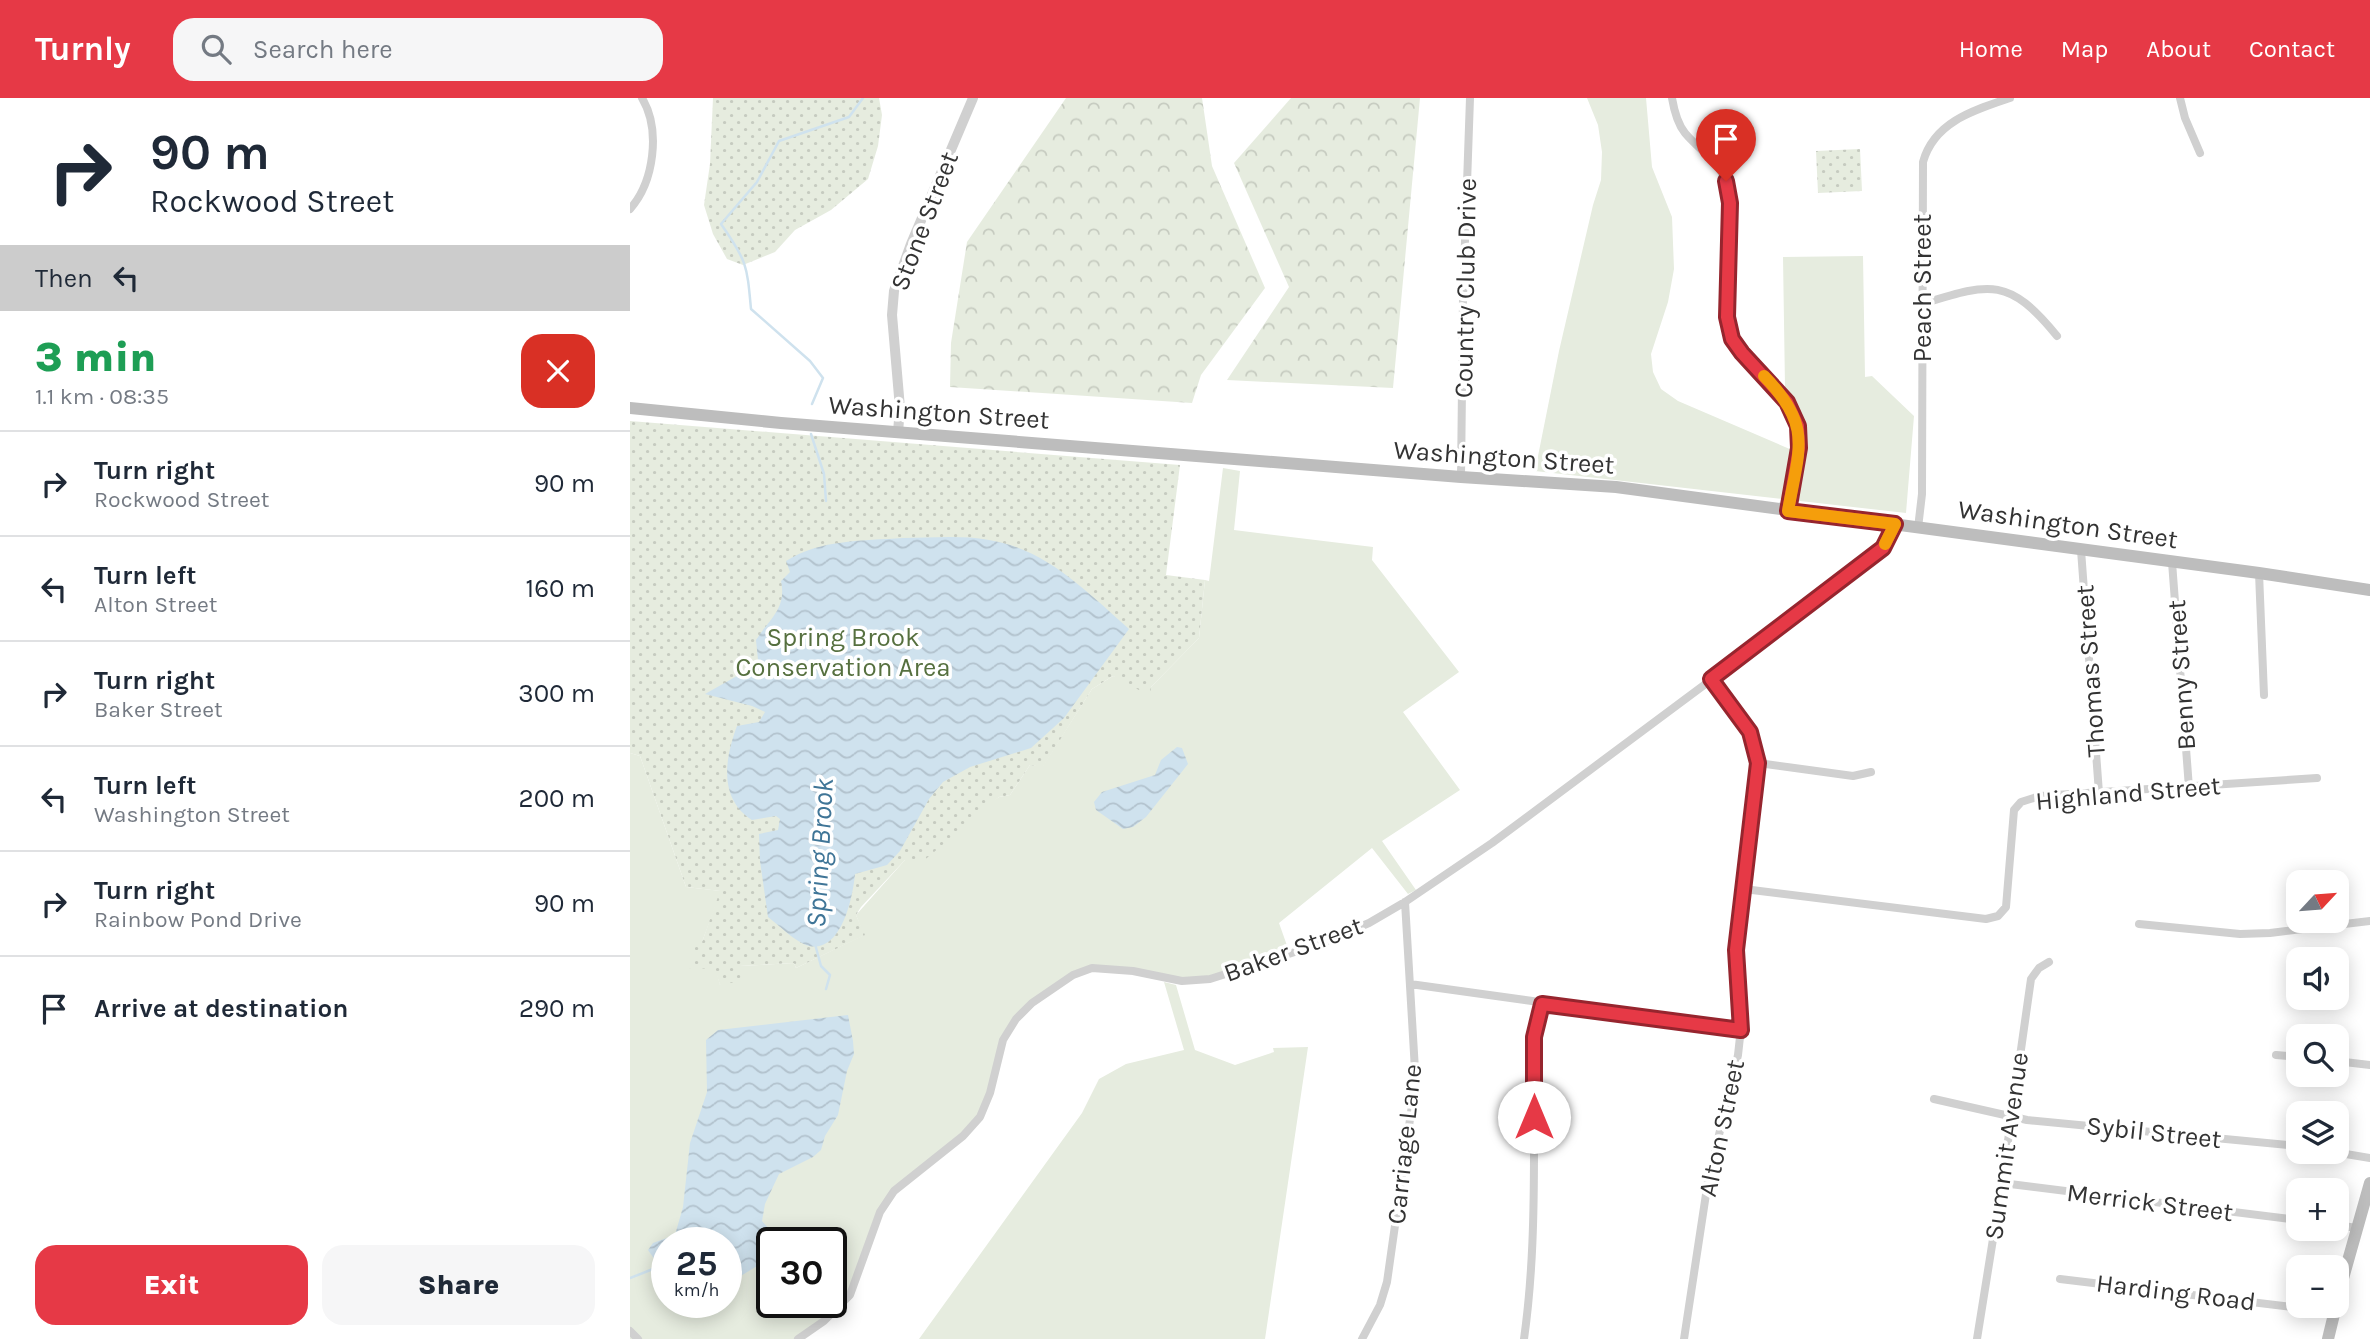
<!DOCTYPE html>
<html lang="en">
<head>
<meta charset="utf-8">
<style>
  body { margin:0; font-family:Karla,sans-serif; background:#f6f6f7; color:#1f2937; height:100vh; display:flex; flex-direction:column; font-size:26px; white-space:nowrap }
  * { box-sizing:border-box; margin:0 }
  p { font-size:23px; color:#747a83 }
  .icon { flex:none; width:38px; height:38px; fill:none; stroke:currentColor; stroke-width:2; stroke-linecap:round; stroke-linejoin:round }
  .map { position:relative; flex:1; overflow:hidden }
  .panel { display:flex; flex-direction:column; background:#fff; width:630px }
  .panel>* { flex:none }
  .hud { background:#fff; color:#1f2937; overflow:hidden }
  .needle { width:46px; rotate:64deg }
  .buttons { position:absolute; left:1656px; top:772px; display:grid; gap:14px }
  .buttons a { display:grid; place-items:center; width:63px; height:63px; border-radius:14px; background:#fff; box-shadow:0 4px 18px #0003; font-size:35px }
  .speed { position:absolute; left:21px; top:1129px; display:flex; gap:14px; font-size:35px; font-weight:700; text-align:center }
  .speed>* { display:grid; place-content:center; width:91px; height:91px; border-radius:50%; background:#fff; box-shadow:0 4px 18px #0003; line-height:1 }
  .speed small { font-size:18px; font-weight:400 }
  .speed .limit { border:4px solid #111; border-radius:10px; background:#fff; color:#111 }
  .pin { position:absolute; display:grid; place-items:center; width:60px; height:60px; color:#fff; margin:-72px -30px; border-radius:50% 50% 50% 0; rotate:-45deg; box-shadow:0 0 7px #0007 }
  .pin .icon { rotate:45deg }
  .me { position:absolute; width:77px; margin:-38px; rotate:0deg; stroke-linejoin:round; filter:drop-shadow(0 0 5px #0008) }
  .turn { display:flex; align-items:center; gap:24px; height:147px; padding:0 35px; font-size:32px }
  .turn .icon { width:91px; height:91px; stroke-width:2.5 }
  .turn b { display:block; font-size:49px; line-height:60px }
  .then { display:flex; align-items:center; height:66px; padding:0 35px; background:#0003; gap:14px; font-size:26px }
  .round { display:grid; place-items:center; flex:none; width:74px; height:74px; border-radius:21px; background:#f6f6f7 }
  .head { display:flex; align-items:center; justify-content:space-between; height:119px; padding:0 35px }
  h1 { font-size:42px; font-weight:800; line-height:52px; color:#1e9e55 }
  .cta { display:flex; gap:14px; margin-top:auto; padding:14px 35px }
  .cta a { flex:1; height:80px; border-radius:21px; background:#e63946; color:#fff; font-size:28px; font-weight:800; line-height:80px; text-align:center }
  .cta a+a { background:#f6f6f7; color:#1f2937 }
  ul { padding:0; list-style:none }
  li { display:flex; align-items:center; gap:21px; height:105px; padding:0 35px; border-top:2px solid #e0e1e3 }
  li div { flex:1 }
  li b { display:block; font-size:26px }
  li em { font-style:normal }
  header { display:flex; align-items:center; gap:42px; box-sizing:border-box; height:98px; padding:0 35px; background:#e63946; color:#fff }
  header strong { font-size:33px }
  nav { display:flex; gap:38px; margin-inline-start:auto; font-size:24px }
  .search { width:490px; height:63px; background:#f6f6f7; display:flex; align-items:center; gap:18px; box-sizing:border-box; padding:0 24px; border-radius:21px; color:#747a83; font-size:26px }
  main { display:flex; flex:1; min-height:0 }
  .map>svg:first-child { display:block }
  .grass { fill:#e6ecdf; fill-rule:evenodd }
  .forest { fill:url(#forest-crowns) }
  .park { fill:url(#park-dots) }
  .water { fill:url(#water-waves) }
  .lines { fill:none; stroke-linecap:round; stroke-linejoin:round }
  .stream { stroke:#cfe2ee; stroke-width:2.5 }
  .minor { stroke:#d0d0d0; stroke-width:8 }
  .tertiary { stroke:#d0d0d0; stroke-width:10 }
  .secondary { stroke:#bdbdbd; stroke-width:12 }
  .route-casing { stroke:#96252e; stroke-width:18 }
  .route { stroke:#e63946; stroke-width:12 }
  .slow { stroke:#f59e0b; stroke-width:12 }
  .labels { text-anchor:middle; stroke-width:7; stroke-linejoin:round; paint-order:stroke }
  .street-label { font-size:26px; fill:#333; stroke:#fff }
  .park-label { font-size:26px; fill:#56703f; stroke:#fff }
  .water-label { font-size:28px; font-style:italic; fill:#3f7597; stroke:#fff }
</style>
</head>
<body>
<header>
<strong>Turnly</strong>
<div class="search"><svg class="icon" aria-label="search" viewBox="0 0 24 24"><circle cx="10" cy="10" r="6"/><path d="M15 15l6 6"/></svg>Search here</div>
<nav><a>Home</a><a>Map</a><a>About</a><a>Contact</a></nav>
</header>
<main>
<section class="panel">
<div class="hud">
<div class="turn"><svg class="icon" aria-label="right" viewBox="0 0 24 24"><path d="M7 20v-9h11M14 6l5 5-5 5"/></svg><div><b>90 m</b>Rockwood Street</div></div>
<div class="then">Then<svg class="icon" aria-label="left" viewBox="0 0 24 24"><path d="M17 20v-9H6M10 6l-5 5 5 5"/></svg></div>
</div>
<div class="head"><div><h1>3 min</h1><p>1.1 km · 08:35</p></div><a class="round" style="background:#d93025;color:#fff"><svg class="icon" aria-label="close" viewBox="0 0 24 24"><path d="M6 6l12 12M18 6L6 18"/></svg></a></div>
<ul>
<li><svg class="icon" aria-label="right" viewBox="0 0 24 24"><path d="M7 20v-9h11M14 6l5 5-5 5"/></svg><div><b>Turn right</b><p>Rockwood Street</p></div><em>90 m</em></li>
<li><svg class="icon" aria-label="left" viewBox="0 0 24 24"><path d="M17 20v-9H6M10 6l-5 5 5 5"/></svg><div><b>Turn left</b><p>Alton Street</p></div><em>160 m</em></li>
<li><svg class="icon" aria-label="right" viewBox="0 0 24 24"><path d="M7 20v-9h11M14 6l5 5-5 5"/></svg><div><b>Turn right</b><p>Baker Street</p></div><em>300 m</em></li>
<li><svg class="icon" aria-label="left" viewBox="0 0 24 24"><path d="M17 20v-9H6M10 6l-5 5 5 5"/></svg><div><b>Turn left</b><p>Washington Street</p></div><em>200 m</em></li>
<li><svg class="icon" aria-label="right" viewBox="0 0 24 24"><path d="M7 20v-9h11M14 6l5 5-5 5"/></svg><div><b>Turn right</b><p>Rainbow Pond Drive</p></div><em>90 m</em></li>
<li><svg class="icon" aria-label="arrive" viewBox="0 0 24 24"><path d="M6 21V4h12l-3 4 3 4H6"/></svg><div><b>Arrive at destination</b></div><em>290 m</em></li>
</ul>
<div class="cta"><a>Exit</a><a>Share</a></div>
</section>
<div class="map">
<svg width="1740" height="1241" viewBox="0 0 1740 1241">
  <defs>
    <pattern id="forest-crowns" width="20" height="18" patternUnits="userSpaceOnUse" patternTransform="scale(1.75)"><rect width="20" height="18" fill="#e6ecdf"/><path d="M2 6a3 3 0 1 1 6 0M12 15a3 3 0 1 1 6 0" fill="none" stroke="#c6cbc0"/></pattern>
    <pattern id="park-dots" width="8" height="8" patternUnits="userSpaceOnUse" patternTransform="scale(1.75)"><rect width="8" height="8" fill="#e6ecdf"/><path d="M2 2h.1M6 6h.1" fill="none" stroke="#c6cbc0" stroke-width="1.8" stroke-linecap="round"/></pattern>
    <pattern id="water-waves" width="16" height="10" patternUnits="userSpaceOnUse" patternTransform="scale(1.75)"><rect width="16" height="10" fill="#cfe2ee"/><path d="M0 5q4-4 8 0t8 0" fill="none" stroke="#b2c2cd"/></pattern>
  </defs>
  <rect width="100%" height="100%" fill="#fff"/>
  <!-- grass -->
  <path class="grass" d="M 957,0 L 1016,0 L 1022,69 L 1042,119 L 1044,171 L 1038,204 L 1021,256 L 1023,274 L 1031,291 L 1048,303 L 1162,352 L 1176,355 L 1173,323 L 1155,289 L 1153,159 L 1233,158 L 1235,279 L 1242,278 L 1284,318 L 1276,415 L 905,373 L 929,253 L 963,107 L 971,82 L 972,54 L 968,27 Z
    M 593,370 L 610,373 L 604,432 L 743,449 L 742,462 L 829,574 L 773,614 L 830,692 L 752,743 L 786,792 L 778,796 L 742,750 L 649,825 L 660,856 L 566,882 L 462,870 L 402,905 L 379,931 L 350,1019 L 256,1103 L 220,1197 L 168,1241 L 0,1241 L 0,655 L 10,658 L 56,789 L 91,793 L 72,844 L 86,871 L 90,887 L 110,868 L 164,865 L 166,870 L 234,837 L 226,817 L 275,762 L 369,699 L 380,697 L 400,667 L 413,668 L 462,591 L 483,578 L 521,589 L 569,540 L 575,482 L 579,483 ZM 37,1144 L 96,1144 L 96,1204 L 37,1204 ZM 142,1144 L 201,1144 L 201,1204 L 142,1204 Z
    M 534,884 L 546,887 L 565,952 L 605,967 L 644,954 L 643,950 L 678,949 L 635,1241 L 289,1241 L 452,1015 L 469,981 L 496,966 L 554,952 Z"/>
  <!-- forest -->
  <path class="forest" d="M 436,0 L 572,0 L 582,68 L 635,190 L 571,277 L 562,305 L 320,289 L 321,245 L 337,144 Z
    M 661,0 L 790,0 L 763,290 L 597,282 L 659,189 L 604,65 Z"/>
  <!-- park -->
  <path class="park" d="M 83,0 L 249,0 L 252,17 L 248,48 L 238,81 L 201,112 L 165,132 L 145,154 L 113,167 L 97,161 L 83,136 L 74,107 L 80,66 Z
    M 1230,51 L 1232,93 L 1188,95 L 1186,53 Z
    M 0,323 L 550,367 L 536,477 L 575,482 L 569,540 L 521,589 L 520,598 L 483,578 L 462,591 L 413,669 L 400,667 L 380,697 L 369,699 L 291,765 L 275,762 L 231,809 L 226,817 L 235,837 L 166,870 L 164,865 L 110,868 L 111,883 L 90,887 L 85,871 L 58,870 L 66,846 L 72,844 L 90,793 L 56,789 L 10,658 L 0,655 Z"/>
  <!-- water -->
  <path class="water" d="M 273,440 C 301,440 331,437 359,442 C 416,451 457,494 499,531 L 434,620 L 401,650 L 340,669 L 313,684 L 299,701 L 270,753 L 257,767 L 225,776 C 223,798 212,855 179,848 C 165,844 150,828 138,819 L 130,763 L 129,736 L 148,732 L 150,721 L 146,718 L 122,722 C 88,700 95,660 107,628 L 129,624 L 135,614 L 122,608 L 75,596 L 114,574 L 128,562 L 126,542 C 139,521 157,511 151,483 L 160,474 L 156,463 C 191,441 233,443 273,440 Z
    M 547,649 L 552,650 L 558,666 L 516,719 L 503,729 L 493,731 L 466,712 L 464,704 L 472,694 L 525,677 L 531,662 Z
    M 218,917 L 223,943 L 224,956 L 217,973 L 208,1017 L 195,1038 L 191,1052 L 183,1059 L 149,1076 L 135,1106 L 132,1123 L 139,1131 L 132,1165 L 109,1179 L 96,1180 L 96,1144 L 37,1144 L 37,1169 L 21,1172 L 25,1162 L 18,1152 L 23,1145 L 45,1137 L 53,1109 L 60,1045 L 77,994 L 76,942 L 88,932 Z"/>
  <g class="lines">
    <!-- stream -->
    <path class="stream" d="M 182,306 L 193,280 L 180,263 L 121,211 C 117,167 117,163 91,126 L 127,84 L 149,43 L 219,19 L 233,0
      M 181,336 L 194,376 L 196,403
      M 185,846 L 191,868 L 200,877 L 196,891
      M 0,1180 L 23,1171"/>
    <!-- minor -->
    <path class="minor" d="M 1042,0 C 1044,12 1047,25 1055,35 C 1068,51 1089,63 1096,84 C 1101,97 1100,112 1099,126 C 1098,156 1092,200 1098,228 C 1107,269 1158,286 1168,328 C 1174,351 1162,389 1158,413
      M 1550,0 L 1555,20 L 1570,55
      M 0,111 C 24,84 31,32 12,0
      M 1292,206 C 1360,185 1378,178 1427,238
      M 831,379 L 833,200 L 840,0
      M 1288,430 L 1292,396 L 1293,64 C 1304,24 1344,12 1380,0
      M 1451,452 L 1469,695
      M 1542,464 L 1559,690
      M 1629,475 L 1634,597
      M 1128,665 L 1223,678 L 1241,674
      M 1114,791 L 1356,821 L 1368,818 L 1376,809 L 1384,712 L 1391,704 L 1410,698 L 1687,680
      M 1509,826 L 1610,836 L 1640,835 L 1740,823
      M 780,886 L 1111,932
      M 1646,957 L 1668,959
      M 1706,963 L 1740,967
      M 1304,1001 L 1397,1022 L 1668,1048
      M 1704,1054 L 1740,1060
      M 1372,1085 L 1668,1122
      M 1706,1127 L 1727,1130
      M 1430,1181 L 1704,1214
      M 0,1233 L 8,1241
      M 168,1241 L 194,1223 L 220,1197 L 250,1114 L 264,1093 L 333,1038 L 350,1019 L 360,995 L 373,942 L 386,921 L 402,905 L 443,877 L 462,870 L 503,873 L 552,883 L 580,881 L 690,846 L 739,825 L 775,804 L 862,745 L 1156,526 L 1253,450 L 1265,426
      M 732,1241 L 750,1207 L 757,1184 L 783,1000 L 785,972 L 775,804
      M 894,1241 C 903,1177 904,1113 904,1049 C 904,1001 901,953 911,906
      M 1054,1241 L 1078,1083 L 1108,957 L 1112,921 L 1106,852 L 1128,665 L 1120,634 L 1081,581
      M 1347,1241 L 1372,1085 L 1401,881 L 1409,870 L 1419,864"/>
    <!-- tertiary -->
    <path class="tertiary" d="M 268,334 L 270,310 L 262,217 L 264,193 L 281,146 L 343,0"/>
    <!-- secondary -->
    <path class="secondary" d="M 0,310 L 151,325 L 831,379 L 986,389 L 1629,475 L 1740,492
      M 1706,1205 L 1740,1085
      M 1698,1241 L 1706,1208"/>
  </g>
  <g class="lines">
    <!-- route casing -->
    <g class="route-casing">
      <path id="route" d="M 904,1019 L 904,939 L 912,906 L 1111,932 L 1106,852 L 1128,665 L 1120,634 L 1081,581 L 1253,450 L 1265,426 L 1158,413 L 1169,350 L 1168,328 L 1157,304 L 1112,255 L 1102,241 L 1097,219 L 1100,105 L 1096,83"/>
    </g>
    <!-- route -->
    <use href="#route" class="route"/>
    <!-- slow -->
    <path class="slow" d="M 1134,278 C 1183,328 1169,350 1158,413 L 1265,426 L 1255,446"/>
  </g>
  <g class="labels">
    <!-- street labels -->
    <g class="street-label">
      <text transform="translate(294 123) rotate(-69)" y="9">Stone Street</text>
      <text transform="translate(835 190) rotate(-89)" y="9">Country Club Drive</text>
      <text transform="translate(1292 190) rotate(-90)" y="9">Peach Street</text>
      <text transform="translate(309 314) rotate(4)" y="9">Washington Street</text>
      <text transform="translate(874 359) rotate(4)" y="9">Washington Street</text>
      <text transform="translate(1438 426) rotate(8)" y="9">Washington Street</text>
      <text transform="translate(1460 573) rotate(-94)" y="9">Thomas Street</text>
      <text transform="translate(1551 577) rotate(-94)" y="9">Benny Street</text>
      <text transform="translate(1498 695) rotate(-5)" y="9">Highland Street</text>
      <text transform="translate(663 851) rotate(-20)" y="9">Baker Street</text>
      <text transform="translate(1091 1030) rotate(-78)" y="9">Alton Street</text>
      <text transform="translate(1524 1034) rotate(6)" y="9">Sybil Street</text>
      <text transform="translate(774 1046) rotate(-84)" y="9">Carriage Lane</text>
      <text transform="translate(1376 1048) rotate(-82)" y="9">Summit Avenue</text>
      <text transform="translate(1520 1104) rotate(7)" y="9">Merrick Street</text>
      <text transform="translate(1546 1194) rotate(7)" y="9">Harding Road</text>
    </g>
    <!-- park labels -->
    <g class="park-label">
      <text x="213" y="548">Spring Brook<tspan x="213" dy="30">Conservation Area</tspan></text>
    </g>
    <!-- water labels -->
    <g class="water-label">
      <text transform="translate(189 755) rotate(-87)" y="10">Spring Brook</text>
    </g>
  </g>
</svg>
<div class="buttons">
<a><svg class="needle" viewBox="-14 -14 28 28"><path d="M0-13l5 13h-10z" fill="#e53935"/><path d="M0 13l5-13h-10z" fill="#747a83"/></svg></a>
<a><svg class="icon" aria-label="sound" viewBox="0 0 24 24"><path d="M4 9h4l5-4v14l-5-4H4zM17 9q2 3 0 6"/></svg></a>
<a><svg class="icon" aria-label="search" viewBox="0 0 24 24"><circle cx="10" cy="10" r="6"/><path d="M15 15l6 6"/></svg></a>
<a><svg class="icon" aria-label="layers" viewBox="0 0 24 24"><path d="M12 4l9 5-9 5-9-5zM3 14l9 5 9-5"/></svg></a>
<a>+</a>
<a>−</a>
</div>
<div class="speed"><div>25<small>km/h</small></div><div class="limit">30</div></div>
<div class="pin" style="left:1096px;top:83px;background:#d93025"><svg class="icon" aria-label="arrive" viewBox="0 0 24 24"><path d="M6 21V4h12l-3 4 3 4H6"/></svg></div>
<svg class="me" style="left:904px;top:1019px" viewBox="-20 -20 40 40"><circle r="19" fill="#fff"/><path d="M0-13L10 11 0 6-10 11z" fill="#e63946"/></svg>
</div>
</main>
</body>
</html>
